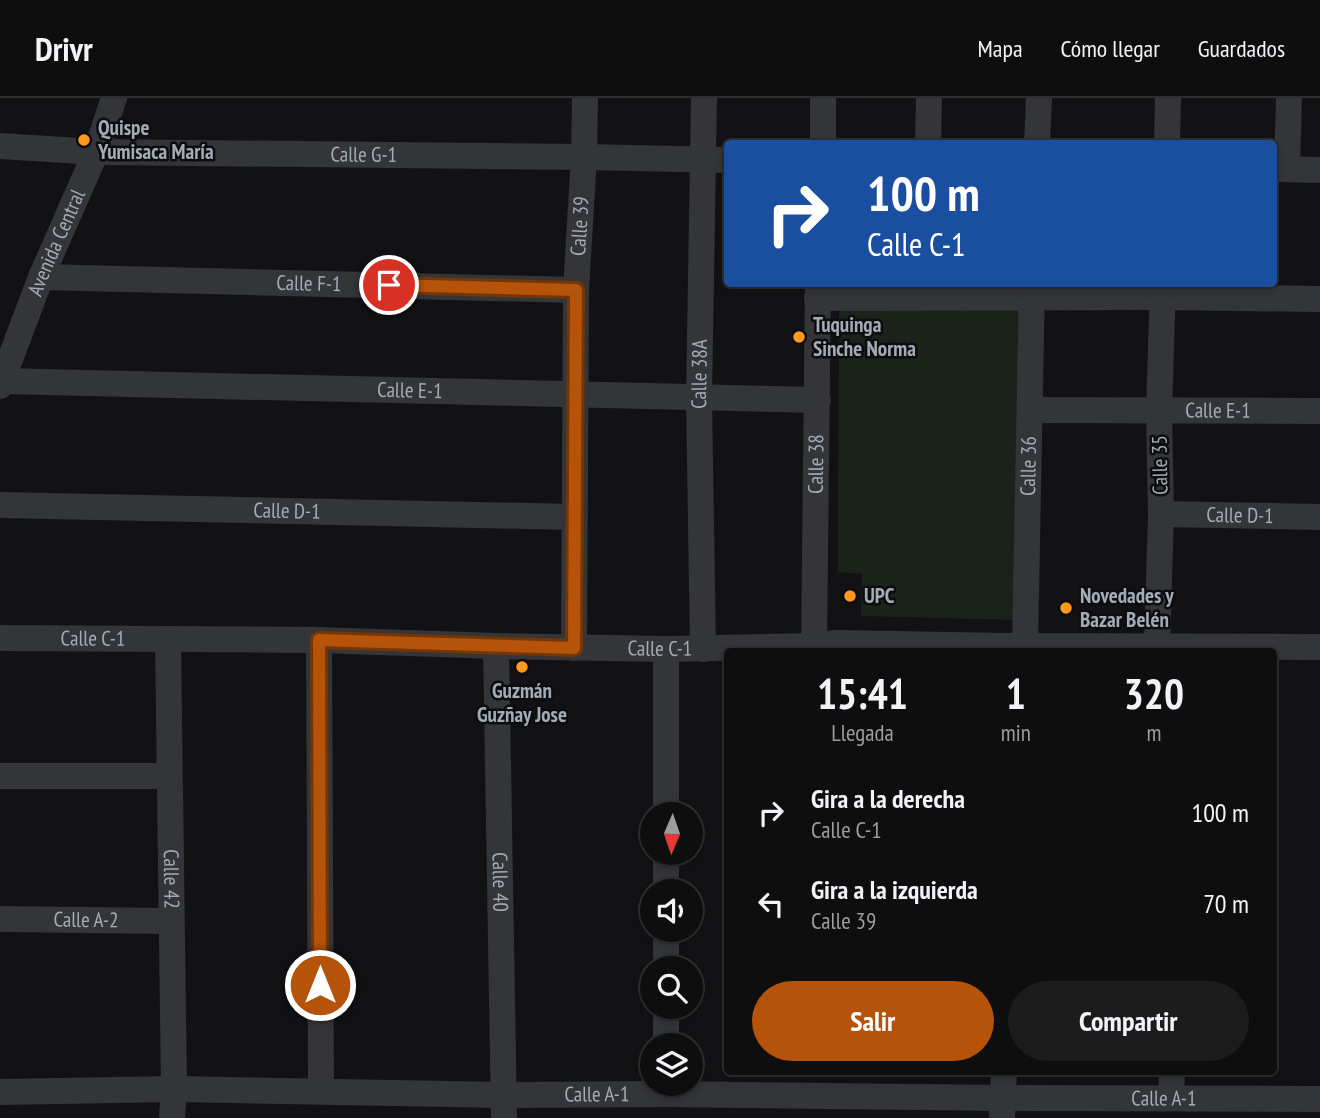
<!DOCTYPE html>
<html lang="es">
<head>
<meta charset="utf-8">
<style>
  body { margin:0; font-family:"PT Sans Narrow",sans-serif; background:#1c1c1d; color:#f1f3f6; height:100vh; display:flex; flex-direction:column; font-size:26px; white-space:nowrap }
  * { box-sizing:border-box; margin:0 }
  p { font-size:23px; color:#9b9c9e }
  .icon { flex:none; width:38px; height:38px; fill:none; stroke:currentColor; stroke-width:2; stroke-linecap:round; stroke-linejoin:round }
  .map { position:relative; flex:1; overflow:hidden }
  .drawer { position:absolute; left:724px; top:550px; width:553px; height:427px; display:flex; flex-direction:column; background:#0e0e0f; border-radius:7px; box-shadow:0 4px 10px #0003,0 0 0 2px #2e2e2f }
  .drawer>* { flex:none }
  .hud { position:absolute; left:724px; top:42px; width:553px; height:147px; border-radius:7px; box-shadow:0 4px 10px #0003,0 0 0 2px #2e2e2f; background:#1a4fa0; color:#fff; overflow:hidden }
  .needle { width:46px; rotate:182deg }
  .fabs { position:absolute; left:640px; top:704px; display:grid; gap:14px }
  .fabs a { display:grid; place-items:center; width:63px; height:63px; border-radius:50%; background:#0e0e0f; box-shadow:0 4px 10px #0003,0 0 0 2px #2e2e2f; font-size:35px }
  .pin { position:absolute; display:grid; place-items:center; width:60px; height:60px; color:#fff; margin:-30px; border:4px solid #fff; border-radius:50%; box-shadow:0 2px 7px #0007 }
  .me { position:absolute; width:77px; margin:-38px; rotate:0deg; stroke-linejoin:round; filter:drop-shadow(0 0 5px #0008) }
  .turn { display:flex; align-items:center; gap:24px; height:147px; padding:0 28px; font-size:32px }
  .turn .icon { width:91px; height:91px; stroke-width:2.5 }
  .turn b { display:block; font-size:49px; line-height:60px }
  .eta { display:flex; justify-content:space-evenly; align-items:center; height:119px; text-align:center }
  .eta b { font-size:42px; font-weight:600; line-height:49px }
  .primary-button { display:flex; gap:14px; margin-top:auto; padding:14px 28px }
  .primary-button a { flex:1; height:80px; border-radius:42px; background:#b45309; color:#fff; font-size:28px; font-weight:600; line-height:80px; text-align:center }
  .primary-button a+a { background:#1c1c1d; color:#f1f3f6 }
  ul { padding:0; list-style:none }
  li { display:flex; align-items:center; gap:21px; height:91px; padding:0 28px }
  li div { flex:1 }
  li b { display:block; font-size:26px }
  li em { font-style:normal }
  header { display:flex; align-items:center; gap:42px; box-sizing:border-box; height:98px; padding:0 35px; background:#0e0e0f; border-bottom:2px solid #2e2e2f }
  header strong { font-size:33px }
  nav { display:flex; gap:38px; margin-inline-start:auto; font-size:24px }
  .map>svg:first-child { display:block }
  .green { fill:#1a221a }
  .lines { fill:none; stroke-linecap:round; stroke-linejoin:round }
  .minor { stroke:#333539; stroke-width:26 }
  .route-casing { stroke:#753606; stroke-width:18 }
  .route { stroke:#b45309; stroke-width:12 }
  .poi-dot { fill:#ff991f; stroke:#0d0d0f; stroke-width:2.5 }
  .labels { text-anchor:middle; stroke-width:5; stroke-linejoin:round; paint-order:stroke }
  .poi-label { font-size:21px; font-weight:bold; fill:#a2abb6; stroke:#0d0d0f; text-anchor:start }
  .street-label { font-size:21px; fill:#a2abb6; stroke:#0d0d0f }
</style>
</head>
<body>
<header>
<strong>Drivr</strong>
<nav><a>Mapa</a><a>Cómo llegar</a><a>Guardados</a></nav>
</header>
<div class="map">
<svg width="1320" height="1020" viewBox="0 0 1320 1020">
  <rect width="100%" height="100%" fill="#121214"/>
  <!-- green -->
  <path class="green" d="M 839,205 L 1024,208 L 1015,522 L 861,518 L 862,476 L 838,474 Z"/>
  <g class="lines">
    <!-- minor -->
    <g class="minor">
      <path d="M 823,0 L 823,46"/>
      <path d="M 928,46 L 929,0"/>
      <path d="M 1037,46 L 1039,0"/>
      <path d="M 1167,46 L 1168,0"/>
      <path id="s1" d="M 0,48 L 96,54 L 584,59 L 728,62"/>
      <path d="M 1274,71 L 1320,72"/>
      <path d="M 1287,71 L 1289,0"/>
      <path id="s2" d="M 41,179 L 576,192"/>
      <path d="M 817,200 L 1163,199 L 1320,201"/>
      <path id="s3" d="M 2,283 L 818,302"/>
      <path id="s4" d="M 0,288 L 41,179 L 96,54 L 114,0"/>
      <path id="s5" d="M 1031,312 L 1320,313"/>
      <path id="s6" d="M 0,407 L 574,419"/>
      <path id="s7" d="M 1161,416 L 1320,419"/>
      <path id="s8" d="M 0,540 L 319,542 L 496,548 L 666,551 L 814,548 L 837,545 L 1007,548 L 1320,549"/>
      <path id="s9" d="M 168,541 L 174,991 L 172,1020"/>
      <path d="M 319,542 L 321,993"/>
      <path id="s10" d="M 496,548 L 504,1020"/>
      <path id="s11" d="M 814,548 L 818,186"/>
      <path id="s12" d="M 1025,548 L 1032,186"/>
      <path d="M 1157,548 L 1161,416 L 1159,313 L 1163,186"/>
      <path id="s13" d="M 574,550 L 576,192 L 584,59 L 585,0"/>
      <path id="s14" d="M 703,551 L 699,300 L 704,0"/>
      <path d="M 0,678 L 169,678"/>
      <path d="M 666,716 L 666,551"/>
      <path d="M 666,793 L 666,754"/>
      <path id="s15" d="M 0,821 L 170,823"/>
      <path d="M 666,870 L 666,831"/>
      <path d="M 666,947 L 666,908"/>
      <path id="s16" d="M 0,994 L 174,991 L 504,997 L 666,996 L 1004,1000 L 1320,1001"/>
      <path d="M 1171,1000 L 1172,973"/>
      <path d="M 1002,1020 L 1004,973"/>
    </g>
  </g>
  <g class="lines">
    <!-- route casing -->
    <g class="route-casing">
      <path id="route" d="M 320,887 L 319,542 L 574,550 L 576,192 L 389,187"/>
    </g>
    <!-- route -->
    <use href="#route" class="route"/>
  </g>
  <!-- markers -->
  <g class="poi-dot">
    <circle cx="84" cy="42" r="7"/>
    <circle cx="799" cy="239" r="7"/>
    <circle cx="850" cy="498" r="7"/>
    <circle cx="1066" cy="510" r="7"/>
    <circle cx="522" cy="569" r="7"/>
  </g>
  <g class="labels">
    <!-- poi labels -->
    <g class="poi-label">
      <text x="98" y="37">Quispe<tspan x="98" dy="24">Yumisaca María</tspan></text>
      <text x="813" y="234">Tuquinga<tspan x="813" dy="24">Sinche Norma</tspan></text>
      <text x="864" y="505">UPC</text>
      <text x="1080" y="505">Novedades y<tspan x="1080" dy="24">Bazar Belén</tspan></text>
      <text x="522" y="600" text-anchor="middle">Guzmán<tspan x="522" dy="24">Guzñay Jose</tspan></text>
    </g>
    <!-- street labels -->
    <g class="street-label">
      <text dy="7" stroke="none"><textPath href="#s1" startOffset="364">Calle G-1</textPath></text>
      <text dy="7" stroke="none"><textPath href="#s13" startOffset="422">Calle 39</textPath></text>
      <text dy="7" stroke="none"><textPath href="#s4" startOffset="154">Avenida Central</textPath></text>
      <text dy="7" stroke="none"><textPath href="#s2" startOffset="268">Calle F-1</textPath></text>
      <text dy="7" stroke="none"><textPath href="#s14" startOffset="275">Calle 38A</textPath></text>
      <text dy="7" stroke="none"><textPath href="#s3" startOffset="408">Calle E-1</textPath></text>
      <text dy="7" stroke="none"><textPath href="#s5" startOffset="187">Calle E-1</textPath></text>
      <text dy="7" stroke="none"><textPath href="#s11" startOffset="182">Calle 38</textPath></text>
      <text dy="7" stroke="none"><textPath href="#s12" startOffset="180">Calle 36</textPath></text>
      <text transform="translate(1160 367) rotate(-91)" y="7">Calle 35</text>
      <text dy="7" stroke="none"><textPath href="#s6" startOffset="287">Calle D-1</textPath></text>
      <text dy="7" stroke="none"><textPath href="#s7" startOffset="79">Calle D-1</textPath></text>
      <text dy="7" stroke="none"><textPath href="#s8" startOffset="93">Calle C-1</textPath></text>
      <text dy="7" stroke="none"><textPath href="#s8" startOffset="660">Calle C-1</textPath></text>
      <text dy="7" stroke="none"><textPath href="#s9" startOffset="240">Calle 42</textPath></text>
      <text dy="7" stroke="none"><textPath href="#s10" startOffset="236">Calle 40</textPath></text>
      <text dy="7" stroke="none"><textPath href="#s15" startOffset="86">Calle A-2</textPath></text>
      <text dy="7" stroke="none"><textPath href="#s16" startOffset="597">Calle A-1</textPath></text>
      <text dy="7" stroke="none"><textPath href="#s16" startOffset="1164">Calle A-1</textPath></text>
    </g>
  </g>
</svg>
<div class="fabs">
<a><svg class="needle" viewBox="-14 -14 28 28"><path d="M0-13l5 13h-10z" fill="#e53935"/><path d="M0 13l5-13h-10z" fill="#9b9c9e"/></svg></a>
<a><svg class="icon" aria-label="sound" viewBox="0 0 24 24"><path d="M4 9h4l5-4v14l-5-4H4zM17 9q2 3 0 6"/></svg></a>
<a><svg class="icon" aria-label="search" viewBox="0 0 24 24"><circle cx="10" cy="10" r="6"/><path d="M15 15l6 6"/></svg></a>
<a><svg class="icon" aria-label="layers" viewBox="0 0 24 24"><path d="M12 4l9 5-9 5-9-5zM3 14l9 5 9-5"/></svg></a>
</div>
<div class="pin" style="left:389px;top:187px;background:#d93025"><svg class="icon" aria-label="arrive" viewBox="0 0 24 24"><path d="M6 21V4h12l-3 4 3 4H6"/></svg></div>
<svg class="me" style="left:320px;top:887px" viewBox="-20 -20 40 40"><circle r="17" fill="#b45309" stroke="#fff" stroke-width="3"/><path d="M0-11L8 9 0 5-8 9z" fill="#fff"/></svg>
<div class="hud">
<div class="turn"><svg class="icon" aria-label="right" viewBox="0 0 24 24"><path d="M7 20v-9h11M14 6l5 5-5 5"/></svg><div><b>100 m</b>Calle C-1</div></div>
</div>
<section class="drawer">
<div class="eta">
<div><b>15:41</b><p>Llegada</p></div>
<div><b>1</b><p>min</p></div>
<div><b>320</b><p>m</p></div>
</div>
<ul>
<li><svg class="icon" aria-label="right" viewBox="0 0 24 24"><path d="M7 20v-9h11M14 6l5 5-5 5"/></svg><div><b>Gira a la derecha</b><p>Calle C-1</p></div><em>100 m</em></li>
<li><svg class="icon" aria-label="left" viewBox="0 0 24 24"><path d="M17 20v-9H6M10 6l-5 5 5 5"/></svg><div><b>Gira a la izquierda</b><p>Calle 39</p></div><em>70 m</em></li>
</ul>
<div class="primary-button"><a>Salir</a><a>Compartir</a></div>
</section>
</div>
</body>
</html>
